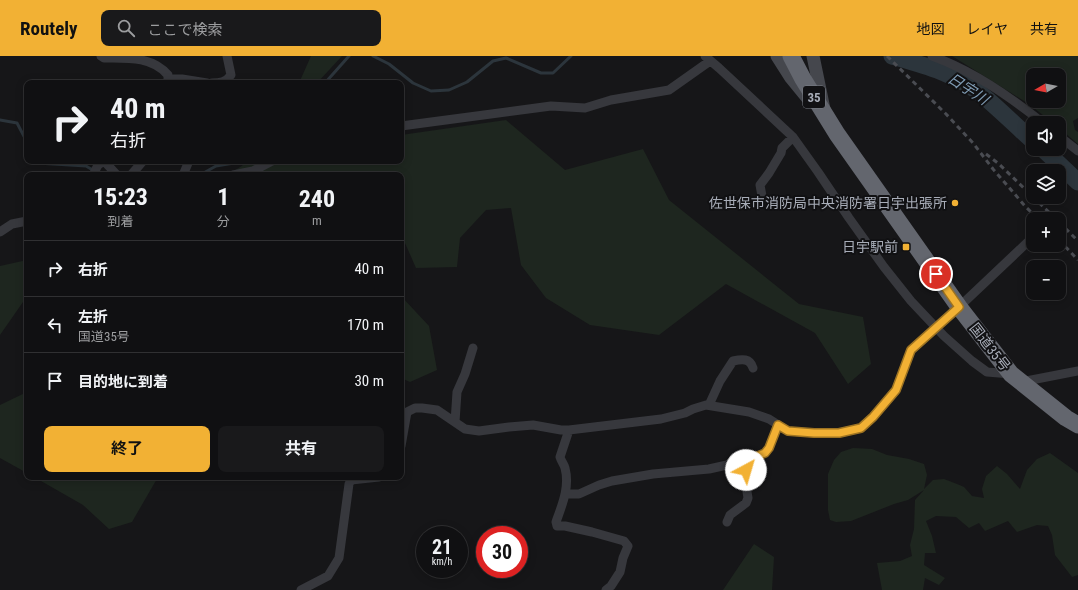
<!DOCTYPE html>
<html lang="ja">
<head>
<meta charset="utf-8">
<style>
  body { margin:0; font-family:"Roboto Condensed","Noto Sans JP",sans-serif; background:#19191b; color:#f1f3f6; height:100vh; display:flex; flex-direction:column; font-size:15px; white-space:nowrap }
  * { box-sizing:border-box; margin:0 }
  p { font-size:13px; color:#9c9d9f }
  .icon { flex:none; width:22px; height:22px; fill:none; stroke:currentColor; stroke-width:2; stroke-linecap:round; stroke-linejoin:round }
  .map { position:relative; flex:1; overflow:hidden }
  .panel { position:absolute; left:24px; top:116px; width:380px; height:308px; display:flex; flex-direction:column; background:#101012; border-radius:8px; box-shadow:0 2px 10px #0003,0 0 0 1px #303032 }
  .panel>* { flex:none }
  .hud { position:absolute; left:24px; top:24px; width:380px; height:84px; border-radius:8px; box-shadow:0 2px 10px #0003,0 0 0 1px #303032; background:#101012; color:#f1f3f6; overflow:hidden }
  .needle { width:26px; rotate:261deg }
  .buttons { position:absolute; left:1026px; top:12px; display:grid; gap:8px }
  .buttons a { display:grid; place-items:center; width:40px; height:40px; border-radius:8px; background:#101012; box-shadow:0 2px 10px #0003,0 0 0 1px #303032; font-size:20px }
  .speed { position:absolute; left:416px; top:470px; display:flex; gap:8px; font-size:20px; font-weight:700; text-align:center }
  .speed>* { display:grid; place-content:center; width:52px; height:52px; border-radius:50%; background:#101012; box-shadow:0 2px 10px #0003,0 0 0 1px #303032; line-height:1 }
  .speed small { font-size:10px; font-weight:400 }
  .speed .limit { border:6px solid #d22; background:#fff; color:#111 }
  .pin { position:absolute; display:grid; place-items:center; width:34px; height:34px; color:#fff; margin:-17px; border:2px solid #fff; border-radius:50%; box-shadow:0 1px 4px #0007 }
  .me { position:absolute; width:44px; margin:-22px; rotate:39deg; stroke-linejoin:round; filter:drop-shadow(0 0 3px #0008) }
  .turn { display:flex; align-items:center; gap:14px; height:84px; padding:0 20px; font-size:18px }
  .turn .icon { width:52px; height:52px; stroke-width:2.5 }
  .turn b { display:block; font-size:28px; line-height:34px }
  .eta { display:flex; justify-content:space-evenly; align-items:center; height:68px; text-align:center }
  .eta b { font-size:24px; font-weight:700; line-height:28px }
  .primary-button { display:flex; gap:8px; margin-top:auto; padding:8px 20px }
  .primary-button a { flex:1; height:46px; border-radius:8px; background:#f2b134; color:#111; font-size:16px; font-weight:700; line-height:46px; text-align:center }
  .primary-button a+a { background:#19191b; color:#f1f3f6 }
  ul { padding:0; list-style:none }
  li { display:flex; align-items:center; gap:12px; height:56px; padding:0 20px; border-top:1px solid #303032 }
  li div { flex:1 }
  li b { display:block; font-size:15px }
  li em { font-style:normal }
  header { display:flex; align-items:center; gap:24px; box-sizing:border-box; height:56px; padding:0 20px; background:#f2b134; color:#111 }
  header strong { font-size:19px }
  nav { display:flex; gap:22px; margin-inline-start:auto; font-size:14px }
  .search { width:280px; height:36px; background:#19191b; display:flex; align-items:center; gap:10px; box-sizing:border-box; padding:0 14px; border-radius:8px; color:#9c9d9f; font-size:15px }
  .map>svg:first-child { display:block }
  .green { fill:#1e261f; fill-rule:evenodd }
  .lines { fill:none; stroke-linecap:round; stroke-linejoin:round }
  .stream { stroke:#2c353c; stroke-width:3 }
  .river { stroke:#2c353c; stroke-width:17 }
  .street { stroke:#37383d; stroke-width:9 }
  .secondary { stroke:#45474d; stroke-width:13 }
  .highway { stroke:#63666e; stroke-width:17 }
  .rail { stroke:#4a4c52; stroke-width:3; stroke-dasharray:5 4; stroke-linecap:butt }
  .route-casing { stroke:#9d7322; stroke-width:10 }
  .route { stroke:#f2b134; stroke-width:7 }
  .poi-dot { fill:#f2b134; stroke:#111113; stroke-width:1.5 }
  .labels { text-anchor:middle; stroke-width:4; stroke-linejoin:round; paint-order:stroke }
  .shield { fill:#111113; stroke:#7b7e86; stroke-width:1 }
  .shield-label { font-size:13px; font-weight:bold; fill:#a8adb8 }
  .poi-label { font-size:14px; fill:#a8adb8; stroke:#111113; text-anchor:end }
  .street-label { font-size:14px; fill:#a8adb8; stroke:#111113 }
  .water-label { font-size:15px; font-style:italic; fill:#7f9bb3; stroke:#111113 }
</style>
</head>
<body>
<header>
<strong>Routely</strong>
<div class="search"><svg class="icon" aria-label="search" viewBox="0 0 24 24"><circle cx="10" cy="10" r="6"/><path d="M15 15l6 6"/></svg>ここで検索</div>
<nav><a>地図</a><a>レイヤ</a><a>共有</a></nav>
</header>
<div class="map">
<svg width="1078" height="534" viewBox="0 0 1078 534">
  <rect width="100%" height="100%" fill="#161618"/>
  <!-- green -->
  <path class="green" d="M 311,0 L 342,0 L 317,27 L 299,27 Z
    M 952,0 L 1078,0 L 1078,62 L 1073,65 L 1075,74 L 1078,76 L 1078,88 L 1059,72 L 1059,67 L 1053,67 L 1029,48 ZM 1033,19 L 1059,19 L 1059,45 L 1033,45 Z
    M 506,64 L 565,114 L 643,93 L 669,144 L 799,248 L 863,261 L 871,308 L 848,328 L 815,277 L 726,228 L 659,279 L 590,269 L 546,242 L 521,209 L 511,152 L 486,154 L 460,182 L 457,211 L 416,212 L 401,178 L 401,119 L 228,119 L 249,105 L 401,105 L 401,79 Z
    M 27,204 L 27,246 L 23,246 L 0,279 L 0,210 Z
    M 401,240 L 429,270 L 437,314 L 410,326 L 401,322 Z
    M 27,336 L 27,417 L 0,402 L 0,349 Z
    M 853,392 L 872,393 L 887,399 L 909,403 L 924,408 L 927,419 L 924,433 L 933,424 L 944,423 L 957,428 L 964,431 L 972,440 L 984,442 L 982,433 L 986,420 L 997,410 L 1007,418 L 1020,433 L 1027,414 L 1037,403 L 1050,397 L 1078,417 L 1078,519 L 1072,521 L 1055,499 L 1052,479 L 1048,470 L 1037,469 L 1017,476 L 1008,465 L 985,475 L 979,467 L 969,472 L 956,461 L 936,460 L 926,465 L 932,480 L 936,497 L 925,497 L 924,509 L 945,522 L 939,529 L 925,522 L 923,534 L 882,534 L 877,507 L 900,505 L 912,500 L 910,489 L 914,473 L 915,444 L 924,434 L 908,444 L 894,448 L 851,465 L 836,466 L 830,464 L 828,454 L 828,418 L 834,404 L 841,396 Z
    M 34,421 L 158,421 L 132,466 L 109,473 L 83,449 Z
    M 754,488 L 774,501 L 772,534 L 723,534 Z"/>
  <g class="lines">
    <!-- stream -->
    <path class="stream" d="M 373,0 L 389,8 L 413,27 L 431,35 L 449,34 L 467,26 L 493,5 L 506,2 L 541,17 L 553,17 L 571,0
      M 325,27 L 349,0
      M 0,64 L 17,67 L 27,86
      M 36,105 L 37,107 L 86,110 L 101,119
      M 200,119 L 216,110 L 246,105"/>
    <!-- river -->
    <path class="river" d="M 892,0 C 923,9 954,17 980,37 C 998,52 1015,69 1033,85
      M 1043,93 L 1078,126"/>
    <!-- street -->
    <path class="street" d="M 101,0 L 104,2 C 126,2 152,0 168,19 L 168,27
      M 705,0 L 719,12 L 793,81 L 818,116 L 849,162 L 884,211 L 911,245 L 944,280 L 972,305 L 987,316 L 1011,318
      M 932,0 C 973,15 1009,40 1043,67
      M 168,23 L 182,23 L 207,27
      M 212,27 C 220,27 226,26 231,19 L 227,0
      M 401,70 L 551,50 L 585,52 L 611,44 L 669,34 L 710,5
      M 1059,80 L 1078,95
      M 104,105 L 117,119
      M 93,119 L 98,109 L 104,105
      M 131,119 L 143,105
      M 183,119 L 189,105
      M 233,119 L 253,115 L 272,105
      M 762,140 L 760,129 L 769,117 L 781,97 L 782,92 L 793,81
      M 0,176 L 12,168 L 27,165
      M 1021,326 L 1078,315
      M 709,349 L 720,325 L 733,305 C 742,303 750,302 753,312
      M 455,366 L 457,336 L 465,318 L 473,292
      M 569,374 L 560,401 C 561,405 564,408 565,412 C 570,431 562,449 556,466 L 557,470 L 565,470 L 592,476 L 624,485 L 628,490 L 623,502 L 620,516 L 611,530 L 606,534
      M 401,390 L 407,356 L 415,352 L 422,352 L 437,354 L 465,373 L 479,375 L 509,371 L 533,369 L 561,374 L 569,374 L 661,363 L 685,357 L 693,353 L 706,349 L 749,356 L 769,363 L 788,375 L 814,377 L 839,377 L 861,372 L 873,361 L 896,334 L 911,294 L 959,251 L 1033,181
      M 566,438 L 579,438 L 599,429 L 612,425 L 653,418 L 709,413 L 745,405 L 765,397 L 769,392 L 778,369
      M 727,466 L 730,459 L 746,447 L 748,442 L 745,423 L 748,404
      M 301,534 L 328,520 L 339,502 L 349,428 L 351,424 L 379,421"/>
    <!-- secondary -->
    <path class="secondary" d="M 777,0 L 791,22 L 809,44
      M 813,0 L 824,53"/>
    <!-- highway -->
    <path class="highway" d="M 791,0 L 803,23 L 837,78 L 959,251 L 1011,318 L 1066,362 L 1078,369"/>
    <!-- rail -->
    <path class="rail" d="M 887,0 L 946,58 L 973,87 L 993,113 L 1025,150 L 1038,163
      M 986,98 L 999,108 L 1056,163
      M 1059,166 L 1078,185
      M 1059,184 L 1078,204"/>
  </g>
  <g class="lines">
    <!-- route casing -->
    <g class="route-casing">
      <path id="route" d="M 746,414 L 748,404 L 765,397 L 769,392 L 778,369 L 788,375 L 814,377 L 839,377 L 861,372 L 873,361 L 896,334 L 911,294 L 959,251 L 936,218"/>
    </g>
    <!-- route -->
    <use href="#route" class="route"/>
  </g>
  <!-- markers -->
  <g class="poi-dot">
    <circle cx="955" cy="147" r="4"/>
    <rect x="902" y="187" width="8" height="8" rx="2"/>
  </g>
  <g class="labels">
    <!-- shield labels -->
    <rect class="shield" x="803" y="30" width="22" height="22" rx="3"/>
    <g class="shield-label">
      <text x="814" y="46">35</text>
    </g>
    <!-- poi labels -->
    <g class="poi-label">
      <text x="947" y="152">佐世保市消防局中央消防署日宇出張所</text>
      <text x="898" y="196">日宇駅前</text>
    </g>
    <!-- street labels -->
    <g class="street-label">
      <text transform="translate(990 291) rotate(52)" y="5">国道35号</text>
    </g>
    <!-- water labels -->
    <g class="water-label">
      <text transform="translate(968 33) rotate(33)" y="5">日宇川</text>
    </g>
  </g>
</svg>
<div class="buttons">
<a><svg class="needle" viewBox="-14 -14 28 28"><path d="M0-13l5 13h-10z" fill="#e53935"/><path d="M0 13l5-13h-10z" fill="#9c9d9f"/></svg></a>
<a><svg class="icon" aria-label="sound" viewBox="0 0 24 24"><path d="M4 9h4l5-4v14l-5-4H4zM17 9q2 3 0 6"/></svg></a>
<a><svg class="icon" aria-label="layers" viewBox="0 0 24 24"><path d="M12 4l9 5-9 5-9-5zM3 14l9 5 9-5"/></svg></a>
<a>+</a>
<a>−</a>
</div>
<div class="speed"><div>21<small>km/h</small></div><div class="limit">30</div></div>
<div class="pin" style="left:936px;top:218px;background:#d93025"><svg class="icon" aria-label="arrive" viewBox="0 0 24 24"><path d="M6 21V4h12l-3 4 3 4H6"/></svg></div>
<svg class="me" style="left:746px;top:414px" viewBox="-20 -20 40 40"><circle r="19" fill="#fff"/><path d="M0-13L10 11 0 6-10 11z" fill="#f2b134"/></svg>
<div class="hud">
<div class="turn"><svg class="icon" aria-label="right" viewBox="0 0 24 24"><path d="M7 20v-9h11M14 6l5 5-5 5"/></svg><div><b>40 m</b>右折</div></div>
</div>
<section class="panel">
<div class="eta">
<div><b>15:23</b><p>到着</p></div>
<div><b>1</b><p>分</p></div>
<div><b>240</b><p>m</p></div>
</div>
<ul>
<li><svg class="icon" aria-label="right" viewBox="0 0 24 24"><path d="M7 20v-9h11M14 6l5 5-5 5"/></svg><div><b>右折</b></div><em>40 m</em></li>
<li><svg class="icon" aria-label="left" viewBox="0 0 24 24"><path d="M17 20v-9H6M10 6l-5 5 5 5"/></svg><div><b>左折</b><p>国道35号</p></div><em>170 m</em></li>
<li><svg class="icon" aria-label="arrive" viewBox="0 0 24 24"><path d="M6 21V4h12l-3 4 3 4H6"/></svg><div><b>目的地に到着</b></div><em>30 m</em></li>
</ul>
<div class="primary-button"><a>終了</a><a>共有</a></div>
</section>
</div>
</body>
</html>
